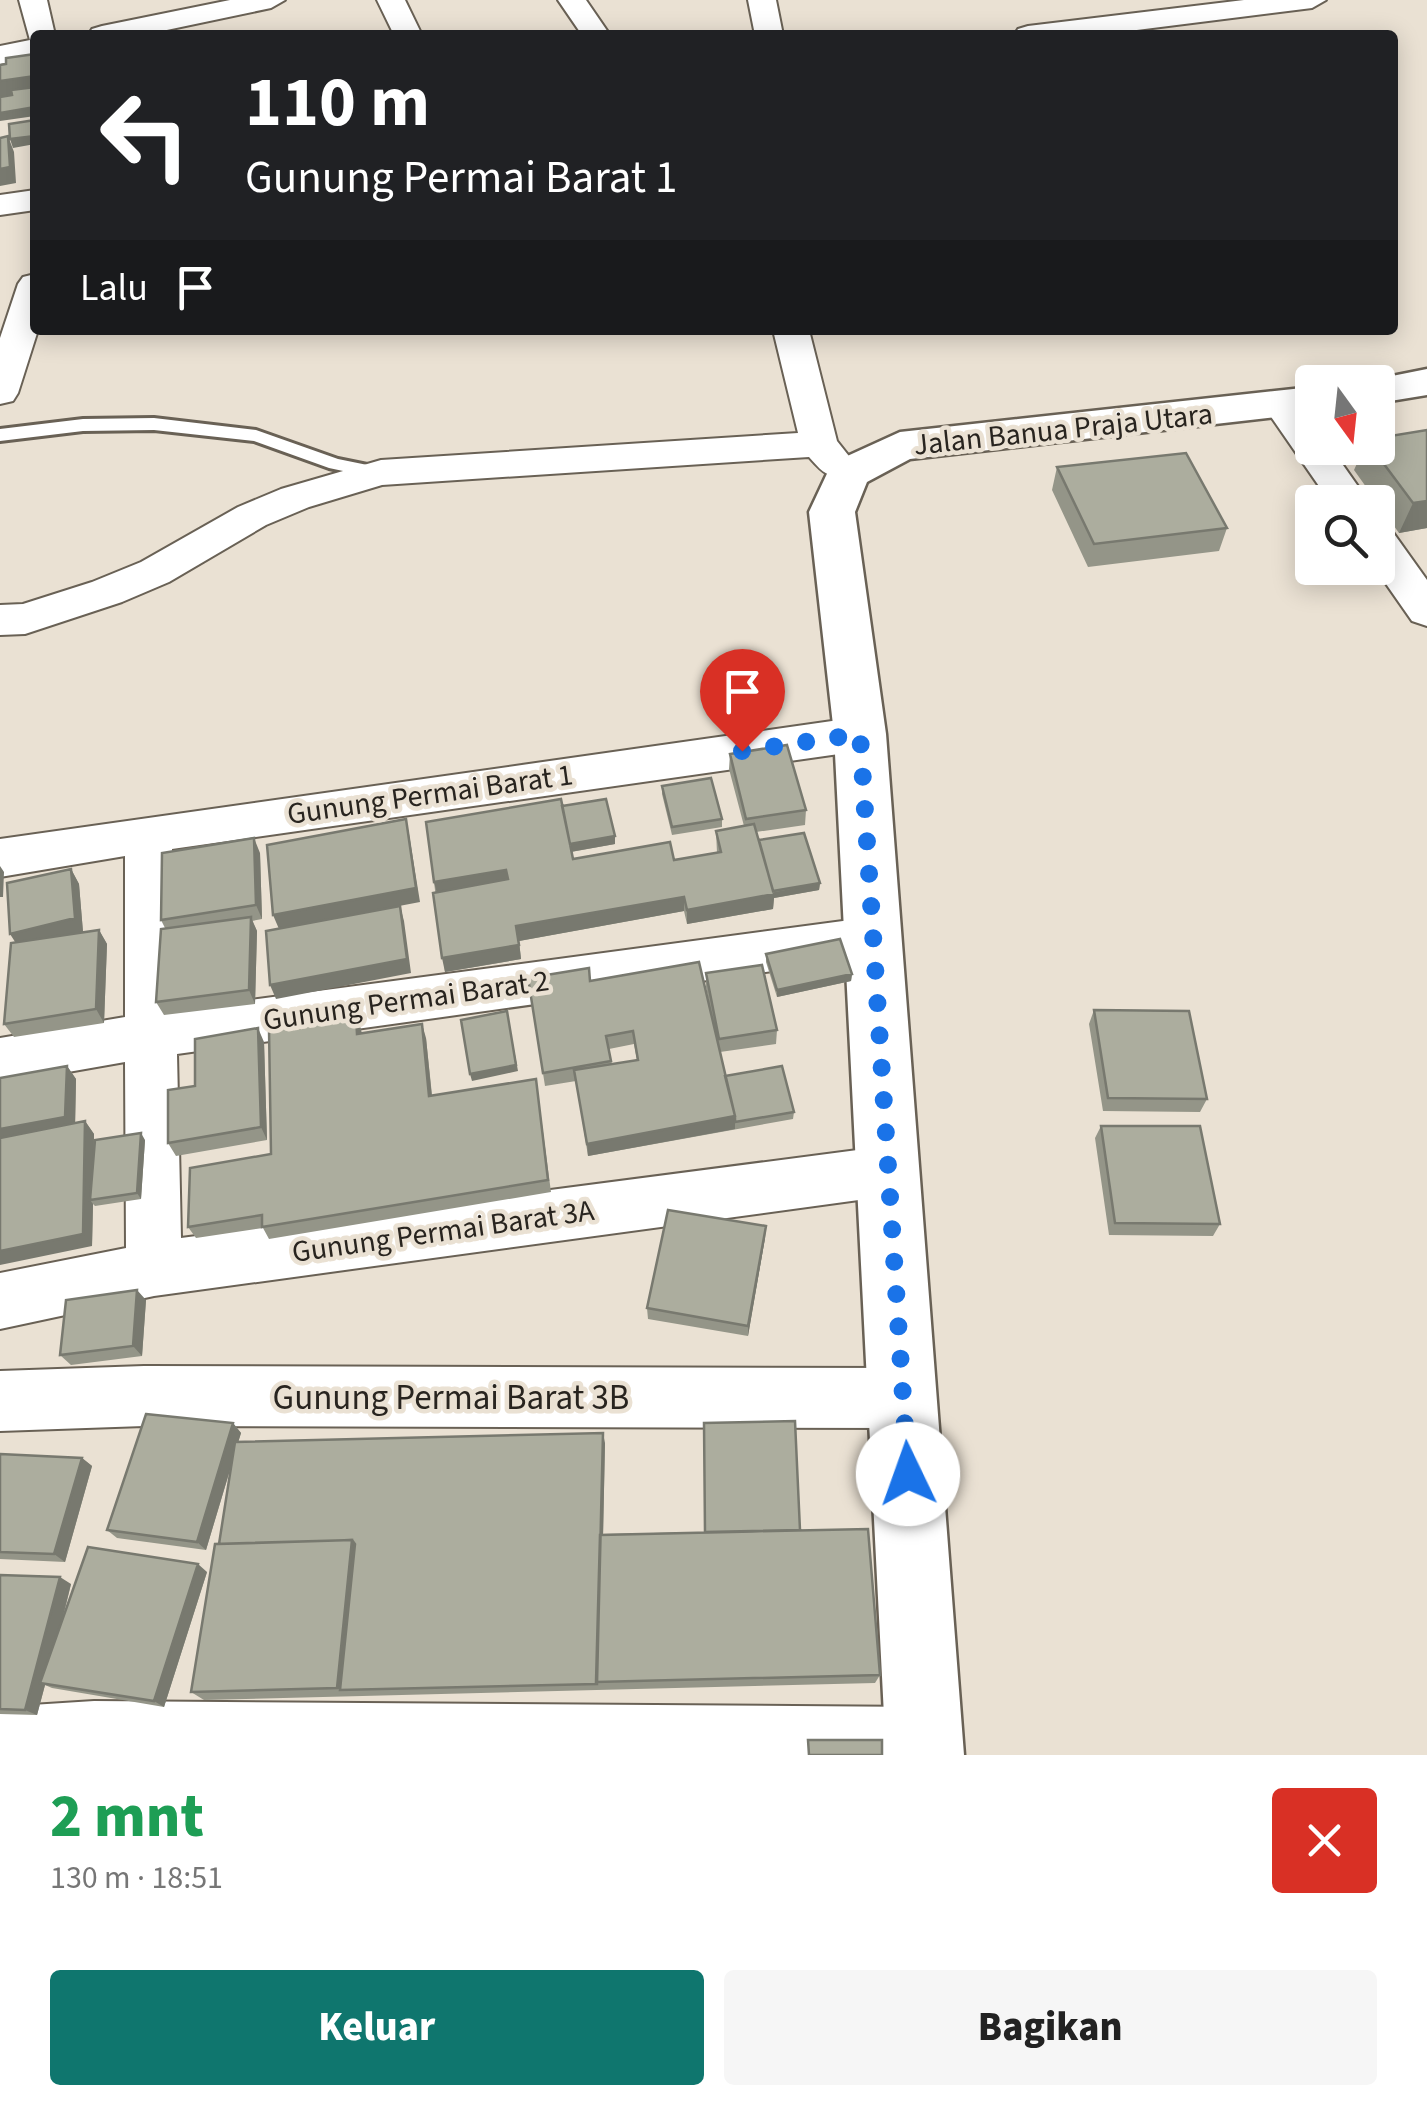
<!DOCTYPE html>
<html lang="id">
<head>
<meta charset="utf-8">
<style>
  body { margin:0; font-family:"Source Sans 3",sans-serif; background:#f6f6f6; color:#222; height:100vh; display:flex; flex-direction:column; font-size:38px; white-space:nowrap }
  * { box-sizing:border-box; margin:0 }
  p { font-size:32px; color:#767676 }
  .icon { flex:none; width:55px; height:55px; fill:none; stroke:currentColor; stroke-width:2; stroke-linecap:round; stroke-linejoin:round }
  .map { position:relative; height:1755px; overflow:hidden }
  .drawer { display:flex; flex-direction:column; background:#fff; flex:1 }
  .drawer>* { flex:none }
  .top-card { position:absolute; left:30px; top:30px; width:1368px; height:305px; border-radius:10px; box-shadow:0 5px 25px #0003; background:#202124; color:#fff; overflow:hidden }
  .needle { width:65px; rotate:165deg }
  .fabs { position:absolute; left:1295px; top:365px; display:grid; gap:20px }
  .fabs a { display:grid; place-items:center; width:100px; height:100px; border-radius:10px; background:#fff; box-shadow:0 5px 25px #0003; font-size:50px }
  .pin { position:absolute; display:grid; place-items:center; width:85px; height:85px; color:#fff; margin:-102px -42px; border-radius:50% 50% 50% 0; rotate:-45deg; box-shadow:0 0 10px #0007 }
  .pin .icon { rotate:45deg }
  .me { position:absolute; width:110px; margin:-55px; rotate:357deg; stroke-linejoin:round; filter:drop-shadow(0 0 8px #0008) }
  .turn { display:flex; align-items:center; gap:35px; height:210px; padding:0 50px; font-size:45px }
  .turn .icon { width:130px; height:130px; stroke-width:2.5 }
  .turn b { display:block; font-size:70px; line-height:85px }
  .then { display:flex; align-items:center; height:95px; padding:0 50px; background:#0003; gap:20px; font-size:38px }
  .round { display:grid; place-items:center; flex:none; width:105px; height:105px; border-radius:10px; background:#f6f6f6 }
  .summary { display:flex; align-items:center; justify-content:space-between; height:170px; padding:0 50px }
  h1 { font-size:60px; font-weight:800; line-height:75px; color:#1e9e55 }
  .action { display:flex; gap:20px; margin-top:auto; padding:20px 50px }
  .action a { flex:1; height:115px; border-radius:10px; background:#0f766e; color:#fff; font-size:40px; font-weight:800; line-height:115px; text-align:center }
  .action a+a { background:#f6f6f6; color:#222 }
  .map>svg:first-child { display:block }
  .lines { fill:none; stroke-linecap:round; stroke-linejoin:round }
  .lane-casing { stroke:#696155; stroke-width:6 }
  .street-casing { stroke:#696155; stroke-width:4 }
  .secondary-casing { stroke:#696155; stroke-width:5 }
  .lane { fill:#fff; fill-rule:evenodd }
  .street { fill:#fff; fill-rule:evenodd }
  .secondary { fill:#fff; fill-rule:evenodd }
  .wall { fill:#949588; fill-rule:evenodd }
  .shaded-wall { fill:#78796f }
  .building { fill:#acad9e; stroke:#78796f; stroke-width:2.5 }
  .route { stroke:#1a73e8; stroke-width:18; stroke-dasharray:0 32.4 }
  .labels { text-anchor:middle; stroke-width:9; stroke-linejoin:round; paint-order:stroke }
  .street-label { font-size:30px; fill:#28241f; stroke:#eae1d3 }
  .near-street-label { font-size:35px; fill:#28241f; stroke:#eae1d3 }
</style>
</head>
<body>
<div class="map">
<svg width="1427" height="1755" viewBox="0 0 1427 1755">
  <rect width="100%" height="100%" fill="#eae1d3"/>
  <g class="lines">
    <!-- lane casing -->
    <g class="lane-casing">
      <path id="lane" d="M 154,418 L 256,430 L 338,459 L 387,469 L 390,473 L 381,479 L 329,468 L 254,441 L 154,430 L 83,431 L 0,441 L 0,429 L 83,419 Z"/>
    </g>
    <!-- street casing -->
    <g class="street-casing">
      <path id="street" d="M 19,0 L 47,0 L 55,35 L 35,35 L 35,57 L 0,64 L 0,46 L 30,40 Z
        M 230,0 L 285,0 L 271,8 L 143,35 L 88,35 L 92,29 L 102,26 Z
        M 377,0 L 405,0 L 422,35 L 394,35 Z
        M 558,0 L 586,0 L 610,35 L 582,35 Z
        M 748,0 L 776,0 L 783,35 L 755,35 Z
        M 1244,0 L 1326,0 L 1312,8 L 1097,35 L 1014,35 L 1018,29 L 1028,26 Z
        M 35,190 L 35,210 L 0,215 L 0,195 Z
        M 35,274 L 38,330 L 18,393 L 13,401 L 0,404 L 0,338 L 18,284 L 23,277 Z
        M 773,330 L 809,330 L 837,441 L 856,465 L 851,474 C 829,480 823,473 809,457 L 382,485 L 309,507 L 266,525 L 169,582 L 122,602 L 25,634 L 0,635 L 0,605 L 23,604 L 92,582 L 141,562 L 238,507 L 281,489 L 381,460 L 798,433 Z
        M 1281,393 C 1307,400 1312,423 1312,448 L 1331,448 L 1369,502 L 1330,502 L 1263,405 L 1268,397 Z
        M 1378,527 L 1392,531 L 1427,580 L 1427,626 L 1412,621 L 1375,568 Z
        M 860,717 L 876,722 L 882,734 L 876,746 L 860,751 L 172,849 L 176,1010 L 873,917 L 890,923 L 897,937 L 890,951 L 873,957 L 177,1054 L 181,1238 L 888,1146 L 907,1153 L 915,1171 L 907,1189 L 888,1196 L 154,1296 L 0,1329 L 0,1273 L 126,1248 L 125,1062 L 0,1084 L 0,1038 L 125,1017 L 125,856 L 0,877 L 0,839 Z
        M 144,1366 L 903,1368 L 924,1377 L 933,1398 L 924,1419 L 903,1428 L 144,1426 L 0,1431 L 0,1371 Z
        M 94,1701 L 924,1707 L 948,1716 L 957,1740 L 951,1755 L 0,1755 L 0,1707 Z"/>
    </g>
    <!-- secondary casing -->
    <g class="secondary-casing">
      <path id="secondary" d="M 1427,369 L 1427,395 L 1378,403 L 1378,382 L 1362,382 Z
        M 1312,387 L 1312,413 L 910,459 L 867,482 L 855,512 L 886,734 L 964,1755 L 886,1755 L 834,734 L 809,512 L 832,463 L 900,432 Z"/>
    </g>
    <!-- lane -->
    <use href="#lane" class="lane"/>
    <!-- street -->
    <use href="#street" class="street"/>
    <!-- secondary -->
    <use href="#secondary" class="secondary"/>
  </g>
  <!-- wall -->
  <path class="wall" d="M 1427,430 L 1427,528 L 1399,533 L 1354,470 L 1364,448 L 1378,448 Z
    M 1057,467 L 1227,528 L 1219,551 L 1088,567 L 1052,490 Z
    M 730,754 L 806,810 L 805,825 L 756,832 L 759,840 L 820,883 L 819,890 L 774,898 L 773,909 L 687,924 L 684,911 L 519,941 L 521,959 L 445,972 L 434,882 L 562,806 L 615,844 L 571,852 L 573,859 L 674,860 L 717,853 L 716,831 L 744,826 L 729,769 Z
    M 662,786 L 722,819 L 722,827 L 672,835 L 662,794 Z
    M 260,853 L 262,919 L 252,921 L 257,931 L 255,1004 L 164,1015 L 156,1002 L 165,928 L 161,920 Z
    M 71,869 L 79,884 L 83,932 L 99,930 L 107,944 L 104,1023 L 14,1037 L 4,1024 L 15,943 Z
    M 766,954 L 852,974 L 851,981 L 777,997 L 766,962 Z
    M 706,973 L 777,1030 L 776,1044 L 720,1052 L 725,1076 L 794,1112 L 793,1119 L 588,1156 L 576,1081 L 545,1086 L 528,978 L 590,981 L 714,1028 L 706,987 ZM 634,1044 L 637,1060 L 612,1064 L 609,1049 Z
    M 1094,1010 L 1207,1099 L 1200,1112 L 1103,1111 L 1089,1024 Z
    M 361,1029 L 362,1034 L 426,1038 L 432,1095 L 536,1079 L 551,1192 L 269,1239 L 263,1228 L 196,1238 L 188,1227 L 271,1154 Z
    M 264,1042 L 267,1140 L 176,1156 L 168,1143 L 195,1086 Z
    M 67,1066 L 76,1079 L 75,1123 L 85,1121 L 94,1134 L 94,1149 L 145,1140 L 141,1199 L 95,1206 L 93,1204 L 92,1246 L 0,1137 L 0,1078 Z
    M 1101,1126 L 1220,1224 L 1213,1236 L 1109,1235 L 1095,1138 Z
    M 765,1238 L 748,1336 L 648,1319 L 647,1308 Z
    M 146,1300 L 142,1356 L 71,1365 L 60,1355 Z
    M 233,1423 L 241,1433 L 238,1442 L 605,1443 L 603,1534 L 800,1530 L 880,1675 L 875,1683 L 204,1700 L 191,1692 L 219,1544 L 233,1460 L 206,1550 L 117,1538 L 107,1530 Z
    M 0,1454 L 82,1458 L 92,1466 L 65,1562 L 0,1559 Z
    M 207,1572 L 164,1707 L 52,1688 L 45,1685 L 37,1715 L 0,1714 L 0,1575 L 71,1584 L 62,1622 Z"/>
  <!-- shaded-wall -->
  <path class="shaded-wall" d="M 35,76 L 35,92 L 0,97 L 0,81 Z
    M 35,107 L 35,116 L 0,121 L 0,113 Z
    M 8,136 L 14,152 L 16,183 L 0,186 L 0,169 Z
    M 35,136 L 35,144 L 13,148 L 10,139 Z
    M 1427,501 L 1427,528 L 1399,533 L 1413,503 Z
    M 406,819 L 409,834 L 420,902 L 279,929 L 273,915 Z
    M 615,836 L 615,844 L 570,852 L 570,844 Z
    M 254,838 L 260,853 L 262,919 L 256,905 Z
    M 0,866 L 4,872 L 3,897 L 0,897 Z
    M 71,869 L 79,884 L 83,932 L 19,948 L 10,934 Z
    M 506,870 L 509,885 L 438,897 L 434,882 Z
    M 820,883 L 819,890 L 774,898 L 773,909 L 687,924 L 687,910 Z
    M 684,897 L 684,911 L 519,941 L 521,959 L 445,972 L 442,958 L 516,926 Z
    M 400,906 L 404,921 L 411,973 L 276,999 L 270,985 Z
    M 251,917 L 257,931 L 255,1004 L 249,990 Z
    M 99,930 L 107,944 L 104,1023 L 96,1009 Z
    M 852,974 L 851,981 L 777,997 L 777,990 Z
    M 507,1011 L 518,1071 L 472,1081 L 470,1074 Z
    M 356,1016 L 361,1029 L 362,1048 L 357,1034 Z
    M 422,1024 L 426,1038 L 433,1108 L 429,1096 Z
    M 258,1028 L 264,1042 L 267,1140 L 261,1127 Z
    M 67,1066 L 76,1079 L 75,1130 L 5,1143 L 0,1137 L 0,1129 Z
    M 735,1116 L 735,1129 L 588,1156 L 587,1144 Z
    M 85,1121 L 94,1134 L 93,1200 L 90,1200 L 93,1204 L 92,1246 L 0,1265 L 0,1251 Z
    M 141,1133 L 145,1140 L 141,1199 L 137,1193 Z
    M 766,1226 L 765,1238 L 748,1336 L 748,1326 Z
    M 137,1290 L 146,1300 L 142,1356 L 133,1346 Z
    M 233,1423 L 241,1433 L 206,1550 L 197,1542 Z
    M 603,1433 L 605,1443 L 600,1682 L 598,1682 Z
    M 82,1458 L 92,1466 L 65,1562 L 54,1554 Z
    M 352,1540 L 361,1552 L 340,1690 L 337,1688 Z
    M 198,1564 L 207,1572 L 164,1707 L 154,1701 Z
    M 60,1577 L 71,1584 L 46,1683 L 40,1683 L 45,1685 L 37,1715 L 25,1710 Z"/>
  <!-- building -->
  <path class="building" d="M 35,54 L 35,76 L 0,81 L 0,65 L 6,64 L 6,58 Z
    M 35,87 L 35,107 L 0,113 L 0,97 L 12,95 L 11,90 Z
    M 35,120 L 35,136 L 10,139 L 9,124 Z
    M 8,136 L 10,167 L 0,169 L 0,138 Z
    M 1427,430 L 1427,501 L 1413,503 L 1372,448 L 1378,448 L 1378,438 Z
    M 1186,453 L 1227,528 L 1094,544 L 1057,467 Z
    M 787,745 L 806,810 L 746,819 L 730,754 Z
    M 711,778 L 722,819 L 672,827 L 662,786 Z
    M 561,799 L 573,859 L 670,842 L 674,860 L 721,852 L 716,831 L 754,824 L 774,894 L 687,910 L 684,897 L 516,926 L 519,945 L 442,958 L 433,893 L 508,879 L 506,870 L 434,882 L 426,822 Z
    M 606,799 L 615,836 L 570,844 L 562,806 Z
    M 406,819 L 416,888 L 273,915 L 267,845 Z
    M 804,833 L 820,883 L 773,891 L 759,840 Z
    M 254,838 L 256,905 L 161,920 L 162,853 Z
    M 71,869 L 75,918 L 10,934 L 7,883 Z
    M 400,906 L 407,959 L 270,985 L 266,931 Z
    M 251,917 L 249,990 L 156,1002 L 161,929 Z
    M 99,930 L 96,1009 L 4,1024 L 11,943 Z
    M 840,939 L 852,974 L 777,990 L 766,954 Z
    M 699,962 L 735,1116 L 587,1144 L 574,1070 L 638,1060 L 633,1031 L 606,1036 L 611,1061 L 543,1073 L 528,978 L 589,968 L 590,981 Z
    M 762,965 L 777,1030 L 719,1039 L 706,973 Z
    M 1094,1010 L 1189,1011 L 1207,1099 L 1108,1098 Z
    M 507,1011 L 516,1065 L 470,1074 L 461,1020 Z
    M 356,1016 L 357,1034 L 422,1024 L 429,1096 L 536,1079 L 548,1180 L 262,1227 L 262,1215 L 188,1227 L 190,1168 L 271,1154 L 269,1029 Z
    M 258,1028 L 261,1127 L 168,1143 L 168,1090 L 195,1086 L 195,1039 Z
    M 67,1066 L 65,1117 L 0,1129 L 0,1078 Z
    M 782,1066 L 794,1112 L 735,1122 L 735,1116 L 725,1076 Z
    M 85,1121 L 83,1234 L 0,1251 L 0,1138 Z
    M 1101,1126 L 1200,1126 L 1220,1224 L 1115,1223 Z
    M 141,1133 L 137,1193 L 90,1200 L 95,1140 Z
    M 668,1210 L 766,1226 L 748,1326 L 647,1308 Z
    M 137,1290 L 133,1346 L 60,1355 L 66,1300 Z
    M 146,1414 L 233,1423 L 197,1542 L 107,1530 Z
    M 795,1421 L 800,1530 L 705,1532 L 704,1423 Z
    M 603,1433 L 597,1684 L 340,1690 L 355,1544 L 352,1540 L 219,1544 L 235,1442 Z
    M 0,1454 L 82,1458 L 54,1554 L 0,1552 Z
    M 868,1529 L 880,1675 L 596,1682 L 600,1535 Z
    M 352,1540 L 337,1688 L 191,1692 L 215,1544 Z
    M 88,1547 L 198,1564 L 154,1701 L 40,1683 Z
    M 0,1575 L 60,1577 L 25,1710 L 0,1709 Z
    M 808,1740 L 882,1740 L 882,1755 L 809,1755 Z"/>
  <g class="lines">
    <!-- route -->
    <path class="route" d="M 742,751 L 860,734 L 908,1474"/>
  </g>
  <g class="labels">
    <!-- street labels -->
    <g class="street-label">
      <text transform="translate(1063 429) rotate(-6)" y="10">Jalan Banua Praja Utara</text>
      <text transform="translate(430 794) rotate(-8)" y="10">Gunung Permai Barat 1</text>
      <text transform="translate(406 1000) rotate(-8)" y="10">Gunung Permai Barat 2</text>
      <text transform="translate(443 1231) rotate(-8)" y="10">Gunung Permai Barat 3A</text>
    </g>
    <!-- near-street labels -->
    <g class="near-street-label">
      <text x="451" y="1409">Gunung Permai Barat 3B</text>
    </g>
  </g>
</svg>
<div class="fabs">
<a><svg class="needle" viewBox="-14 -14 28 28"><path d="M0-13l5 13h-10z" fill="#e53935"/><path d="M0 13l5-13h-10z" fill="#767676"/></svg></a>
<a><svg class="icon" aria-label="search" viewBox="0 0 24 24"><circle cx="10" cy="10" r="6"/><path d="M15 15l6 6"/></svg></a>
</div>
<div class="pin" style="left:742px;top:751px;background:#d93025"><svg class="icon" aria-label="arrive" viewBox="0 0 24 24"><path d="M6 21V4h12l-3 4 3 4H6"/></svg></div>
<svg class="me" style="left:908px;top:1474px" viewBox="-20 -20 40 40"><circle r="19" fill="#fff"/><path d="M0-13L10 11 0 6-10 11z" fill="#1a73e8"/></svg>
<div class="top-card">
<div class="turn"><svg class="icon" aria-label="left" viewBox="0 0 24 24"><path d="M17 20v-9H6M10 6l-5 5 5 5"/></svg><div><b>110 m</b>Gunung Permai Barat 1</div></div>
<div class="then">Lalu<svg class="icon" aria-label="arrive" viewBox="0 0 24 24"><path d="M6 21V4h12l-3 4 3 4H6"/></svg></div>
</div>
</div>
<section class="drawer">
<div class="summary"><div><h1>2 mnt</h1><p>130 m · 18:51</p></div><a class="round" style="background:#d93025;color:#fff"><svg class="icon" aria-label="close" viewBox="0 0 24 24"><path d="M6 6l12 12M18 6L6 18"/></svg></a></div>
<div class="action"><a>Keluar</a><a>Bagikan</a></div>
</section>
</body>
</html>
